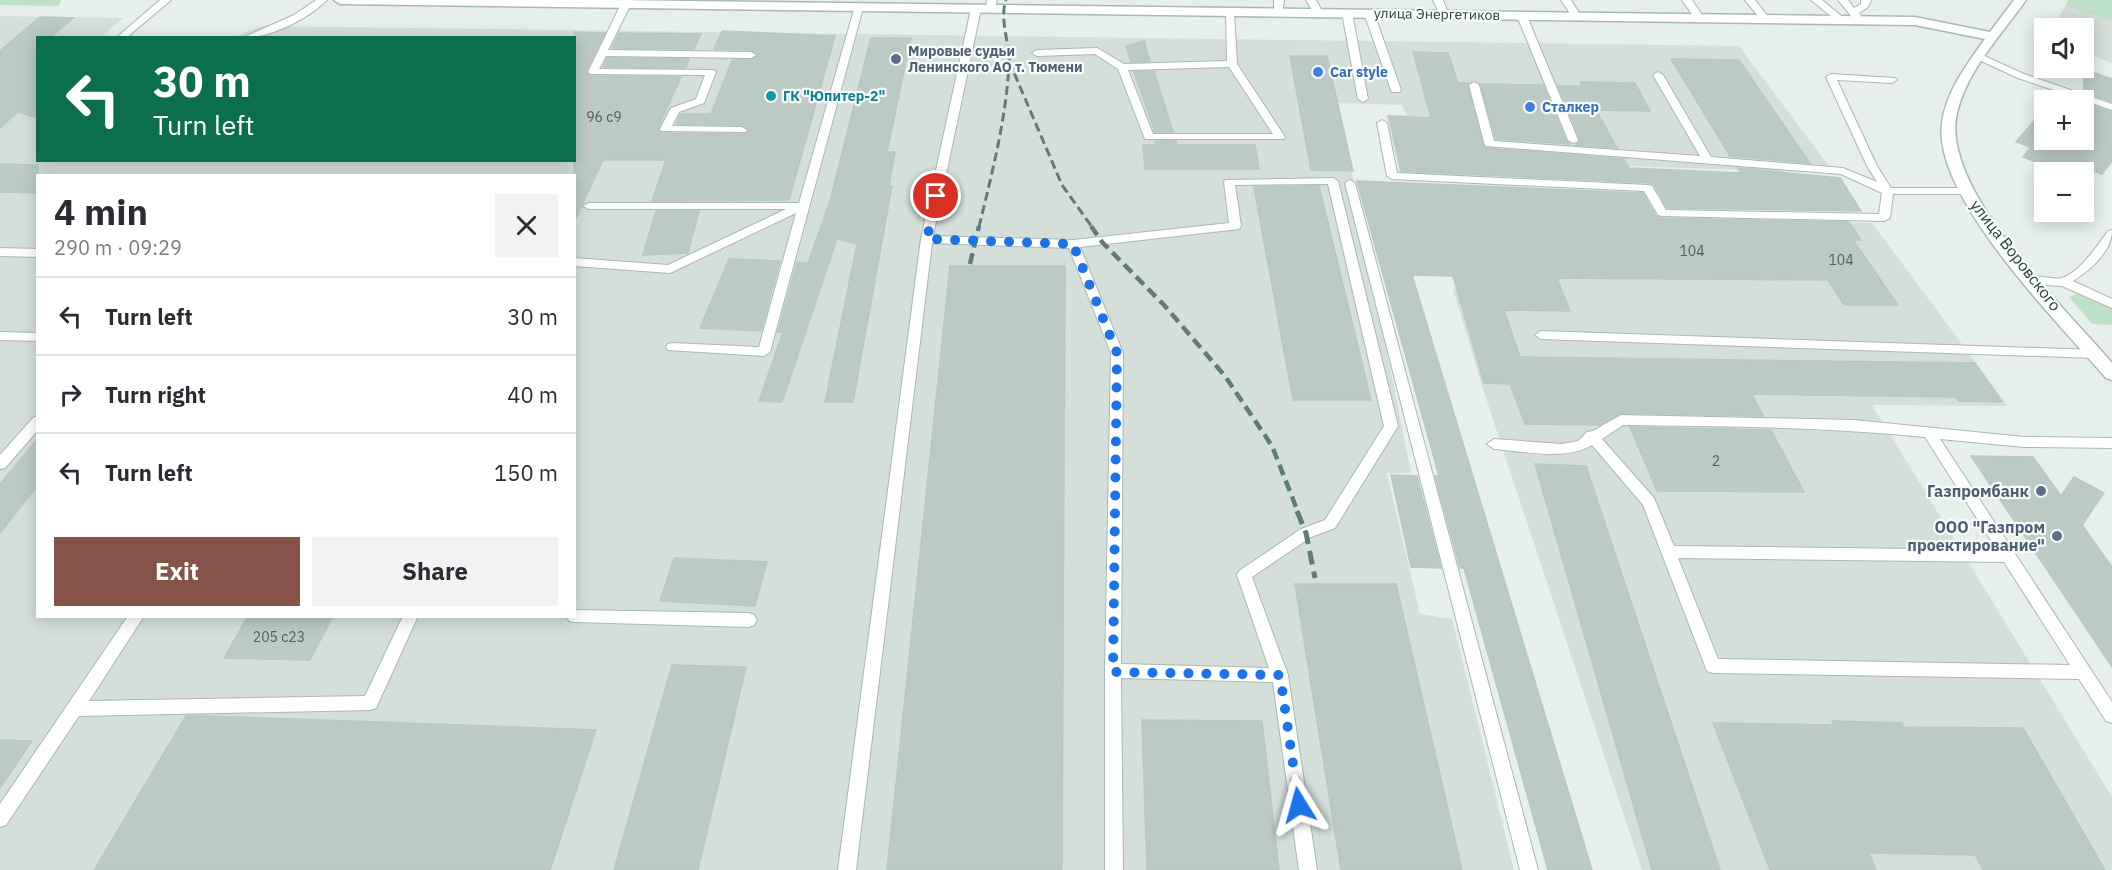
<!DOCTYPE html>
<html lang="en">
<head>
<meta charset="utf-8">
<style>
  body { margin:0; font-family:"IBM Plex Sans",sans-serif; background:#f2f2f3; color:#2b2b33; height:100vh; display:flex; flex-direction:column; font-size:22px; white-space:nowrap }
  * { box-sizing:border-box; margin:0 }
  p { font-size:20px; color:#7c7c81 }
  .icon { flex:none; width:33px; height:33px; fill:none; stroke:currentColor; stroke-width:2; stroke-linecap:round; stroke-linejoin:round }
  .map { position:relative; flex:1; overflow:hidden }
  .drawer { position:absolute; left:36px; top:174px; width:540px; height:444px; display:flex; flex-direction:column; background:#fff; border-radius:0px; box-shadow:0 3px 15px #0003 }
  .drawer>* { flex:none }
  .top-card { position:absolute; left:36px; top:36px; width:540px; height:126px; border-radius:0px; box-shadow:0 3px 15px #0003; background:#0b6e4f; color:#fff; overflow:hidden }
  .buttons { position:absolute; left:2034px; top:18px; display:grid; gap:12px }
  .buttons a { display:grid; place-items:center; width:60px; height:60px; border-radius:0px; background:#fff; box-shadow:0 3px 15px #0003; font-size:30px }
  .pin { position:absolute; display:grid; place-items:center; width:51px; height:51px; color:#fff; margin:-26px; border:3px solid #fff; border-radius:50%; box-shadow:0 2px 6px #0007 }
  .me { position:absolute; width:66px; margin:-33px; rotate:352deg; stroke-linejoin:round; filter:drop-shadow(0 0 4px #0008) }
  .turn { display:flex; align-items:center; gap:21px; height:126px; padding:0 18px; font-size:27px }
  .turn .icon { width:78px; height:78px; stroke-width:2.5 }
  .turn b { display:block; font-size:42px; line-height:51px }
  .round { display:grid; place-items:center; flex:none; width:63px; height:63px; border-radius:0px; background:#f2f2f3 }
  .head { display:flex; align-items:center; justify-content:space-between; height:102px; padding:0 18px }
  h1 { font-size:36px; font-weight:700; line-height:45px }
  .button { display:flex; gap:12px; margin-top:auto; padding:12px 18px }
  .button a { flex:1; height:69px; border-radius:0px; background:#855347; color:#fff; font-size:24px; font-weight:700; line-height:69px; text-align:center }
  .button a+a { background:#f2f2f3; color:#2b2b33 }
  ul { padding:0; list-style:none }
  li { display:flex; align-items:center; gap:18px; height:78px; padding:0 18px; border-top:2px solid #e1e1e2 }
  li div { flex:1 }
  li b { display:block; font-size:22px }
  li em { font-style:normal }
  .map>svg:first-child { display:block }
  .built { fill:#d4dfda; fill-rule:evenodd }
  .green { fill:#bfe0c8 }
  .building { fill:#bbcac4; stroke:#b8c9c2; stroke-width:1.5 }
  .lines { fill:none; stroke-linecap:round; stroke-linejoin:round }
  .lane-casing { stroke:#a8b8b2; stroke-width:2 }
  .secondary-casing { stroke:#a4bbb3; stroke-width:3 }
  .lane { fill:#fff; fill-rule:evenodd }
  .secondary { fill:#fff; fill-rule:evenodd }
  .rail-far2 { stroke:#5f7d75; stroke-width:3; stroke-dasharray:9 4.5; stroke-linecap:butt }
  .rail-far1 { stroke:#5f7d75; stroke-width:4.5; stroke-dasharray:11 6; stroke-linecap:butt }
  .rail { stroke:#5f7d75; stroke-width:5; stroke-dasharray:14 7; stroke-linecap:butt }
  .route { stroke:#1a73e8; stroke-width:10; stroke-dasharray:0 18 }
  .service-dot { fill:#5c6f8a; stroke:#f7fbf9; stroke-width:2 }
  .shop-dot { fill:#3f7fe0; stroke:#f7fbf9; stroke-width:2 }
  .culture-dot { fill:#0f9aa8; stroke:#f7fbf9; stroke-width:2 }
  .labels { text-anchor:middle; stroke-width:4.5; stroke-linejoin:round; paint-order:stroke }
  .far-street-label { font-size:14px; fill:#24423a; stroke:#f7fbf9 }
  .far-service-label { font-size:14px; font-weight:bold; fill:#4e5e75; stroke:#f7fbf9; text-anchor:start }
  .far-shop-label { font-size:14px; font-weight:bold; fill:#366cbe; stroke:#f7fbf9; text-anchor:start }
  .far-culture-label { font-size:14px; font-weight:bold; fill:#0d838f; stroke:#f7fbf9; text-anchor:start }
  .number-label { font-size:14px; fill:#4a645c }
  .street-label { font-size:16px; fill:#24423a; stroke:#f7fbf9 }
  .service-label { font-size:16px; font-weight:bold; fill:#4e5e75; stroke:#f7fbf9; text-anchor:end }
</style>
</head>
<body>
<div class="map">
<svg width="2112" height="870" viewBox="0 0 2112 870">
  <rect width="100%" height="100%" fill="#e6efeb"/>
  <!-- built -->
  <path class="built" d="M 2065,6 L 2112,21 L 2112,63 L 2084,53 L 2084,28 L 2053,28 Z
    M 0,16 L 123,18 L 101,37 L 38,38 L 38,160 L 574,160 L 574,38 L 234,37 L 262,26 L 1739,46 L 1834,173 L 1564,164 L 1566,178 L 1400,174 L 1386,115 L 1406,115 L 1402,105 L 1338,103 L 1411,473 L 1387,473 L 1420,614 L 1452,619 L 1514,870 L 0,870 ZM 38,176 L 574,176 L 574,616 L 38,616 Z
    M 1463,223 L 1872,223 L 2008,406 L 1872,405 L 2112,797 L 2112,870 L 1642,870 L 1482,386 L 1453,289 L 1548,290 Z"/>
  <!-- green -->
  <path class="green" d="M 0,0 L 61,0 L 59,6 L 0,5 Z
    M 2068,0 L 2112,0 L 2112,21 L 2065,6 Z
    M 2077,294 L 2112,309 L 2112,325 L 2092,324 L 2069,297 Z"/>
  <!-- building -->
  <path class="building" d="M 40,17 L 73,18 L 50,38 L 38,38 L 38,118 L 18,112 L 0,128 L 0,51 Z
    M 722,31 L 835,36 L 789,200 L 652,201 L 666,160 L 603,160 L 574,222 L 574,32 L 605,33 L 586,71 L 590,76 L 681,77 L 658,128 L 661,133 L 746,134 L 749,129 L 742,125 L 676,124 L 681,114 L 711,114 L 732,60 L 751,60 L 758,56 L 751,50 L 714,49 Z
    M 619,33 L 701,34 L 694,49 L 612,48 Z
    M 871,38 L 911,38 L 887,152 L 895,152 L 889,186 L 892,186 L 853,402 L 825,402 L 857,244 L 837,239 L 782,402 L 759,401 L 783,332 L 778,332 L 797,262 L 808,263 L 830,201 Z
    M 1144,41 L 1150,61 L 1131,62 L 1126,46 Z
    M 1413,52 L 1448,53 L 1458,83 L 1468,83 L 1485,148 L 1624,159 L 1629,168 L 1741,173 L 1738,168 L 1840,178 L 1861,211 L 1667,208 L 1654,185 L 1649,183 L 1401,171 L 1389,116 L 1431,118 Z
    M 1290,56 L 1327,56 L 1353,171 L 1311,170 Z
    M 607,58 L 689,59 L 686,68 L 603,67 Z
    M 1671,59 L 1739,60 L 1810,163 L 1730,156 Z
    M 2084,69 L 2112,79 L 2112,102 L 2084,92 Z
    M 1154,71 L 1173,132 L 1155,132 L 1134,72 Z
    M 1580,82 L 1635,83 L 1650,111 L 1596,110 L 1617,148 L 1576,145 L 1580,139 L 1558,86 L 1582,86 Z
    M 1480,84 L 1543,85 L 1566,141 L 1571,144 L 1496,139 Z
    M 2084,103 L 2112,112 L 2112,161 L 2102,174 L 2087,169 L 2085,172 L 2063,172 L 2023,157 L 2031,147 L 2016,142 L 2044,109 L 2044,140 L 2084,140 Z
    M 1155,141 L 1176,141 L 1177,145 L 1255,145 L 1259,169 L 1145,169 L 1143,145 L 1156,145 Z
    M 0,164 L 38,165 L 38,193 L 0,192 Z
    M 1357,181 L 1643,193 L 1656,216 L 1661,218 L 1849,222 L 1861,240 L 1853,240 L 1898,305 L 1844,305 L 1828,280 L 1557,278 L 1570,311 L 1504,310 L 1520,357 L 1975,363 L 2002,402 L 1958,401 L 1956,397 L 1752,394 L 1763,416 L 1621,413 L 1600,425 L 1525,424 L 1510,384 L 1484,383 L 1453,276 L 1412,275 L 1592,870 L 1548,870 L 1464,568 L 1460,568 L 1435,476 L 1439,476 Z
    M 1319,186 L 1371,400 L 1293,400 L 1254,187 Z
    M 656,211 L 699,211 L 688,253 L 643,255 Z
    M 729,259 L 780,261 L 761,331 L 700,328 Z
    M 950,266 L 1065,266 L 1062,870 L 887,870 Z
    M 1630,427 L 1771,430 L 1804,492 L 1657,491 Z
    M 38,438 L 38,485 L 0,533 L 0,484 Z
    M 1971,456 L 2033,457 L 2061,496 L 2074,477 L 2104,493 L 2082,525 L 2112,567 L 2112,667 Z
    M 1535,464 L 1586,466 L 1720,870 L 1652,870 Z
    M 1391,475 L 1417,476 L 1441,568 L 1411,567 Z
    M 674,558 L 767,562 L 755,606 L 660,601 Z
    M 1295,584 L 1396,584 L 1462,870 L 1341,870 Z
    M 248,616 L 333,616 L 310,660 L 224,658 Z
    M 672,665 L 746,667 L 698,870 L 614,870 Z
    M 186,716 L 211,716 L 596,730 L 550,870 L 94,870 Z
    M 1142,720 L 1262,721 L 1279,870 L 1147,870 Z
    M 1832,721 L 1902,723 L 1904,727 L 2023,728 L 2105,870 L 1983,870 L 1975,855 L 1869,853 L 1876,870 L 1770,870 L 1713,723 L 1834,725 Z
    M 0,740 L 32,741 L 0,788 Z"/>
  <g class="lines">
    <!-- lane casing -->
    <g class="lane-casing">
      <path id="lane" d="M 160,0 L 171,0 L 126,38 L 116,38 Z
        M 316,0 L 327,0 C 307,20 269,38 242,38 L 294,15 Z
        M 623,0 L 633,0 L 608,50 L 751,52 L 756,55 L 751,58 L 606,56 L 599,69 L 714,70 L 716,72 L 704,103 L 679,112 L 672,126 L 742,127 L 747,130 L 746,132 L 661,131 L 660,129 L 671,108 L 696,99 L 705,75 L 590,74 L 588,72 Z
        M 987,0 L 997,0 L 994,11 L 986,9 Z
        M 1274,0 L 1284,0 L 1282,14 L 1274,12 Z
        M 1306,0 L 1316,0 L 1323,13 L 1321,15 L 1315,15 Z
        M 1433,0 L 1443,0 L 1449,15 L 1447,17 L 1441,17 Z
        M 1561,0 L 1571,0 L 1581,16 L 1579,18 L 1573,18 Z
        M 1682,0 L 1692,0 L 1704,18 L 1702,20 L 1696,20 Z
        M 1745,0 L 1755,0 L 1770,19 L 1768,21 L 1762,21 Z
        M 1811,0 L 1822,0 L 1846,20 L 1838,22 Z
        M 1838,0 L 1848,0 L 1854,8 L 1861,4 L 1861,0 L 1871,0 L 1868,7 L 1859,13 L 1865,21 L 1863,23 L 1857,23 Z
        M 855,6 L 863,8 L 770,352 L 764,356 L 668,350 L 666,347 L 668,344 L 672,343 L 759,347 L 796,213 L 670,273 L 574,266 L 574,258 L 668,265 L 786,209 L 589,209 L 583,206 L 589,203 L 799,203 Z
        M 976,6 L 981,9 L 933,236 L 1073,240 L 1229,223 L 1224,182 L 1225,180 L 1333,178 L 1338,181 L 1398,426 L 1335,528 L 1311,537 L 1252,577 L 1288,675 L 1317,870 L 1299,870 L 1273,682 L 1121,678 L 1123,870 L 1105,870 L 1105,671 L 1111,353 L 1069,248 L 932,243 L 856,870 L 838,870 L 921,239 L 971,9 ZM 1328,184 L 1384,426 L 1325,520 L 1301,529 L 1239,571 L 1237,575 L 1269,668 L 1121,664 L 1123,353 L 1080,247 L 1239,229 L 1241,226 L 1235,185 Z
        M 1226,10 L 1234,12 L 1237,64 L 1285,137 L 1284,139 L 1145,139 L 1118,69 L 1095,54 L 1037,56 L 1032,53 L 1037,50 L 1097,48 L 1124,64 L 1227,61 ZM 1229,67 L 1273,134 L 1153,134 L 1128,70 Z
        M 1347,10 L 1352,13 L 1368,99 L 1363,102 L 1358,99 L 1342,13 Z
        M 1366,11 L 1374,13 L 1401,90 L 1400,92 L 1392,92 L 1391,90 L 1364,13 Z
        M 1522,13 L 1527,16 L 1578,140 L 1577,142 L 1573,143 L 1568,140 L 1517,16 Z
        M 1980,54 L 2024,74 L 2112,104 L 2112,110 L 2018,78 L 1977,59 L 1977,55 Z
        M 1658,72 L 1663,75 L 1711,157 L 1843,168 L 1877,182 L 1867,166 L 1826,77 L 1831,74 L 1895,78 L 1897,80 L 1892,83 L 1837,80 L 1877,166 L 1891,188 L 1967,188 L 1972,191 L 1967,194 L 1893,194 L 1890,218 L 1884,221 L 1662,216 L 1658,215 L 1644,191 L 1392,179 L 1387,176 L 1377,123 L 1382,120 L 1387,123 L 1397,173 L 1648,185 L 1652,186 L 1666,210 L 1879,214 L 1882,193 L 1841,174 L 1485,146 L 1469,85 L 1474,82 L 1479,85 L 1494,141 L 1700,156 L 1653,75 Z
        M 1350,180 L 1355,183 L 1538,870 L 1520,870 L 1345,183 Z
        M 2112,230 C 2112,252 2090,270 2073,281 L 2112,299 L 2112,308 L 2062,286 L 2032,284 L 2026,280 C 2035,271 2051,281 2062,278 C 2080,272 2097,246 2108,231 Z
        M 0,248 L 38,249 L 38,257 L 0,256 Z
        M 1541,331 L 2095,350 L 2101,354 L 2095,358 L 1541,339 L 1535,335 Z
        M 0,332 L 38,333 L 38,341 L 0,340 Z
        M 1621,415 L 1854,420 L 2024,437 L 2112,438 L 2112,448 L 2024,447 L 1940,439 L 2112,702 L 2112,723 L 2106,721 L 2079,679 L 1713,673 L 1707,671 L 1643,505 L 1592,445 C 1568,461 1522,451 1494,449 L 1487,444 L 1494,439 L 1562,444 L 1578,441 L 1587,432 L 1593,431 ZM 1623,425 C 1724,426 1825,427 1925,437 L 1997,550 L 1674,546 L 1654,498 L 1602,439 ZM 1678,558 L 2004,562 L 2070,665 L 1718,659 Z
        M 38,416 L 38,430 L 5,468 L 0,469 L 0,455 L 33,418 Z
        M 574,610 L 749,613 L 754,615 L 757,620 L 754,625 L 749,627 L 574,622 L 569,621 L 567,616 L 574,616 Z
        M 128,616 L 144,616 L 89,701 L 365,696 L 403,616 L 418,616 L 376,708 L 370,710 L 79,716 L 6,825 L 0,827 L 0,804 Z"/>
    </g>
    <!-- secondary casing -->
    <g class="secondary-casing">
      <path id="secondary" d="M 334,0 L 612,0 L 1915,17 L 1990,32 L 2014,0 L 2026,0 C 2002,34 1967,70 1957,113 C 1939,188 2066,309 2112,363 L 2112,380 L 2106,378 C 2060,324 1932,197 1942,123 C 1946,92 1967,64 1985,39 L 1915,25 L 340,4 Z"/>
    </g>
    <!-- lane -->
    <use href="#lane" class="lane"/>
    <!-- secondary -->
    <use href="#secondary" class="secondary"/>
    <!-- rail-far2 -->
    <path class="rail-far2" d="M 1009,61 L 1062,185 L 1092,227
      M 979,227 C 992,173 1006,120 1009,64 C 1010,43 999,20 1006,0"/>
    <!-- rail-far1 -->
    <path class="rail-far1" d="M 1091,226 L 1102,242 L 1164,305 L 1225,376 L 1272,446 L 1298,512
      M 970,264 L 979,226"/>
    <!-- rail -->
    <path class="rail" d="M 1297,511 L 1306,533 L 1315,578"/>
  </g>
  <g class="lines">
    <!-- route -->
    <path class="route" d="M 936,196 L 927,239 L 1073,244 L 1117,353 L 1113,672 L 1280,675 L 1299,805"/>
  </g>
  <!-- markers -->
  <g class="service-dot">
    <circle cx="896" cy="59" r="6"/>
    <circle cx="2041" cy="491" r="6"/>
    <circle cx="2057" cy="536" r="6"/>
  </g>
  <g class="shop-dot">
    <circle cx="1318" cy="72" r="6"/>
    <circle cx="1530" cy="107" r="6"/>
  </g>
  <circle class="culture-dot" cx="771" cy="96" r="6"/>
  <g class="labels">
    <!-- far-street labels -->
    <g class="far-street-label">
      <text transform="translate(1437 14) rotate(1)" y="5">улица Энергетиков</text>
    </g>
    <!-- far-service labels -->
    <g class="far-service-label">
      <text x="908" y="56">Мировые судьи<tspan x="908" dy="16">Ленинского АО т. Тюмени</tspan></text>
    </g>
    <!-- far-shop labels -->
    <g class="far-shop-label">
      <text x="1330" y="77">Car style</text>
      <text x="1542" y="112">Сталкер</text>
    </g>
    <!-- far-culture labels -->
    <g class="far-culture-label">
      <text x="783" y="101">ГК "Юпитер-2"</text>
    </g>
    <!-- number labels -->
    <g class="number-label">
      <text x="604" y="122">96 с9</text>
      <text x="1692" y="256">104</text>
      <text x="1841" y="265">104</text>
      <text x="1716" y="466">2</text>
      <text x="279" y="642">205 с23</text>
    </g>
    <!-- street labels -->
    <g class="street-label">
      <text transform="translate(2016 255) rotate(52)" y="6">улица Воровского</text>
    </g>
    <!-- service labels -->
    <g class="service-label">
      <text x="2029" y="497">Газпромбанк</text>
      <text x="2045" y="533">ООО "Газпром<tspan x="2045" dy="18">проектирование"</tspan></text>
    </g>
  </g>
</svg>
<div class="buttons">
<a><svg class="icon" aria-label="sound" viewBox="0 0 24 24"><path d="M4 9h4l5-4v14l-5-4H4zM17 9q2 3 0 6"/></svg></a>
<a>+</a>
<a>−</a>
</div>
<div class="pin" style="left:936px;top:196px;background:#d93025"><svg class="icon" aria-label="arrive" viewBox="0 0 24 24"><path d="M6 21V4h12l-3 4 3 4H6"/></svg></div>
<svg class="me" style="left:1299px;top:805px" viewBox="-20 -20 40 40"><path d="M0-17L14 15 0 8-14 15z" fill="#1a73e8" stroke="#fff" stroke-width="4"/></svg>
<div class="top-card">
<div class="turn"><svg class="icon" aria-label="left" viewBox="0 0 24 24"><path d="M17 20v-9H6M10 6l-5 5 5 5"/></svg><div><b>30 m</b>Turn left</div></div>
</div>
<section class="drawer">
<div class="head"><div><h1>4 min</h1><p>290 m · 09:29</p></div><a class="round"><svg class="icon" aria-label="close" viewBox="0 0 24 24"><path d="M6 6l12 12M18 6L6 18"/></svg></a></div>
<ul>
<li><svg class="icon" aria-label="left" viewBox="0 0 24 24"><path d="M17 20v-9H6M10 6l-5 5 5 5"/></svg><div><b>Turn left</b></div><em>30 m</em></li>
<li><svg class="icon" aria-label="right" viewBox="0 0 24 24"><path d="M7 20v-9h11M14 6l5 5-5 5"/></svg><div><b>Turn right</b></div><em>40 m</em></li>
<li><svg class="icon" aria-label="left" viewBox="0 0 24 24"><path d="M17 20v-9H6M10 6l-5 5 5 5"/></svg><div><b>Turn left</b></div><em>150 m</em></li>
</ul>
<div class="button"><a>Exit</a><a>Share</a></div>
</section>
</div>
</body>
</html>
